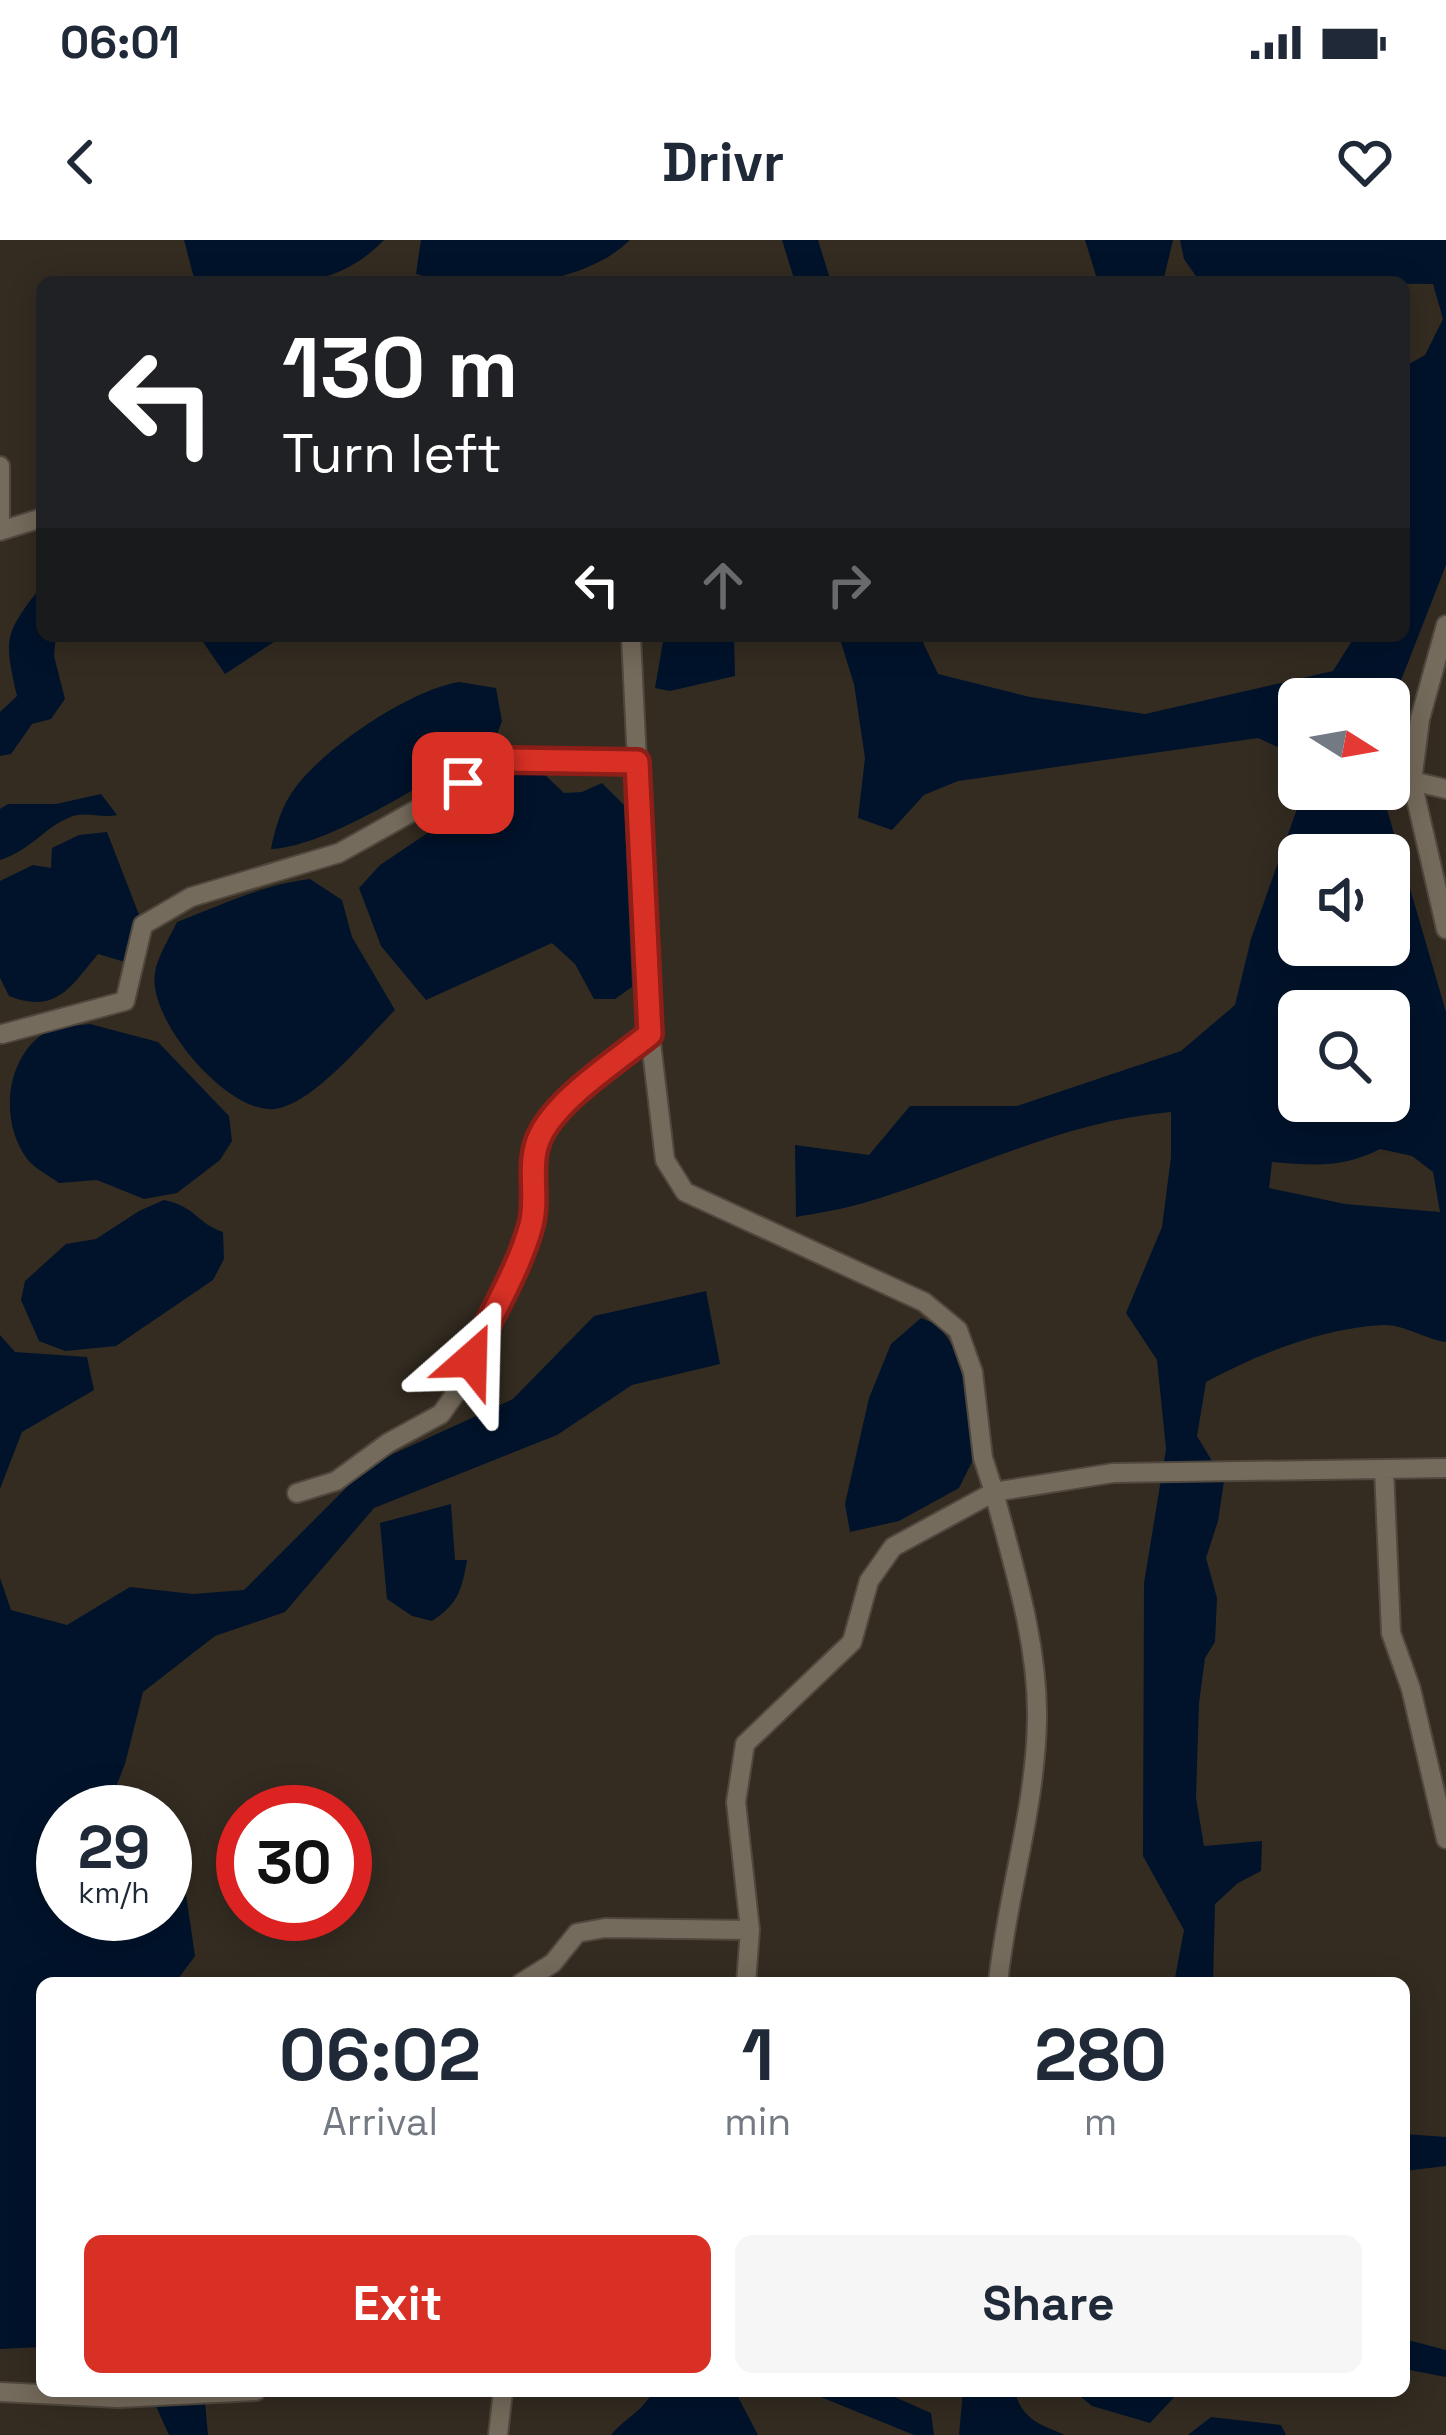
<!DOCTYPE html>
<html lang="en">
<head>
<meta charset="utf-8">
<style>
  body { margin:0; font-family:"Space Grotesk",sans-serif; background:#f6f6f7; color:#1f2937; height:100vh; display:flex; flex-direction:column; font-size:45px; white-space:nowrap }
  * { box-sizing:border-box; margin:0 }
  p { font-size:39px; color:#747a83 }
  .icon { flex:none; width:66px; height:66px; fill:none; stroke:currentColor; stroke-width:2; stroke-linecap:round; stroke-linejoin:round }
  .map { position:relative; flex:1; overflow:hidden }
  .details { position:absolute; left:36px; top:1737px; width:1374px; height:420px; display:flex; flex-direction:column; background:#fff; border-radius:18px; box-shadow:0 6px 30px #0003 }
  .details>* { flex:none }
  .guide { position:absolute; left:36px; top:36px; width:1374px; height:366px; border-radius:18px; box-shadow:0 6px 30px #0003; background:#202124; color:#fff; overflow:hidden }
  .needle { width:78px; rotate:101deg }
  .tools { position:absolute; left:1278px; top:438px; display:grid; gap:24px }
  .tools a { display:grid; place-items:center; width:132px; height:132px; border-radius:18px; background:#fff; box-shadow:0 6px 30px #0003; font-size:60px }
  .speed { position:absolute; left:36px; top:1545px; display:flex; gap:24px; font-size:60px; font-weight:700; text-align:center }
  .speed>* { display:grid; place-content:center; width:156px; height:156px; border-radius:50%; background:#fff; box-shadow:0 6px 30px #0003; line-height:1 }
  .speed small { font-size:30px; font-weight:400 }
  .speed .limit { border:18px solid #d22; background:#fff; color:#111 }
  .pin { position:absolute; display:grid; place-items:center; width:102px; height:102px; color:#fff; margin:-51px; border-radius:24px; box-shadow:0 6px 18px #0006 }
  .me { position:absolute; width:132px; margin:-66px; rotate:25deg; stroke-linejoin:round; filter:drop-shadow(0 0 9px #0008) }
  .turn { display:flex; align-items:center; gap:42px; height:252px; padding:0 48px; font-size:54px }
  .turn .icon { width:156px; height:156px; stroke-width:2.5 }
  .turn b { display:block; font-size:84px; line-height:102px }
  .lanes { display:flex; align-items:center; height:114px; padding:0 48px; background:#0003; justify-content:center; gap:60px; direction:ltr }
  .lanes .off { opacity:.35 }
  .eta { display:flex; justify-content:space-evenly; align-items:center; height:204px; text-align:center }
  .eta b { font-size:72px; font-weight:800; line-height:84px }
  .button { display:flex; gap:24px; margin-top:auto; padding:24px 48px }
  .button a { flex:1; height:138px; border-radius:18px; background:#d93025; color:#fff; font-size:48px; font-weight:800; line-height:138px; text-align:center }
  .button a+a { background:#f6f6f7; color:#1f2937 }
  .status { display:flex; justify-content:space-between; align-items:center; height:84px; padding:0 60px; background:#fff; direction:ltr }
  .status svg { height:33px; fill:currentColor }
  header { display:flex; justify-content:space-between; align-items:center; height:156px; padding:0 48px; background:#fff; font-size:54px; font-weight:800 }
  .map>svg:first-child { display:block }
  .water { fill:#00132b; fill-rule:evenodd }
  .lines { fill:none; stroke-linecap:round; stroke-linejoin:round }
  .minor-casing { stroke:#50483e; stroke-width:22 }
  .minor { stroke:#756b5c; stroke-width:18 }
  .route-casing { stroke:#8d1f18; stroke-width:30 }
  .route { stroke:#d93025; stroke-width:21 }
</style>
</head>
<body>
<div class="status"><b>06:01</b><svg viewBox="0 0 49 12"><path d="M0 12V9h3v3zM5 12V6h3v6zM10 12V3h3v9zM15 12V0h3v12zM26 1h20v11H26zM47 4h2v5h-2z"/></svg></div>
<header><svg class="icon" aria-label="back" viewBox="0 0 24 24"><path d="M15 5l-7 7 7 7"/></svg>Drivr<svg class="icon" aria-label="heart" viewBox="0 0 24 24"><path d="M12 20l-8-8c-3-5 5-10 8-4 3-6 11-1 8 4z"/></svg></header>
<div class="map">
<svg width="1446" height="2195" viewBox="0 0 1446 2195">
  <rect width="100%" height="100%" fill="#342c21"/>
  <!-- water -->
  <path class="water" d="M 184,0 L 384,0 C 329,57 267,42 195,42 Z
    M 421,0 L 630,0 C 581,48 479,54 416,34 Z
    M 782,0 L 818,0 L 831,42 L 795,42 Z
    M 1085,0 L 1173,0 L 1163,42 L 1098,42 Z
    M 1180,0 L 1446,0 L 1446,325 L 1398,448 L 1389,500 L 1389,459 L 1299,459 L 1299,517 L 1258,498 L 958,541 L 924,555 L 892,590 L 858,578 L 865,518 L 854,444 L 839,396 L 920,396 L 938,434 L 1030,457 L 1145,474 L 1333,431 L 1355,396 L 1404,396 L 1404,127 L 1425,115 L 1443,79 L 1433,44 L 1200,42 L 1184,19 Z
    M 42,345 L 42,396 L 56,396 L 54,416 L 65,459 L 51,479 L 32,484 L 11,514 L 0,516 L 0,472 L 17,456 C 3,396 5,394 42,345 Z
    M 199,396 L 283,396 L 225,434 Z
    M 664,396 L 734,396 L 735,436 L 670,451 L 655,448 Z
    M 459,442 L 496,448 L 502,481 L 494,502 C 439,533 330,607 271,609 C 275,588 282,565 295,548 C 325,507 410,450 459,442 Z
    M 525,529 L 544,534 L 564,553 L 582,552 L 602,543 L 624,565 L 632,747 L 615,759 L 594,759 L 575,724 L 552,703 L 426,760 L 381,706 L 359,648 L 380,625 L 444,582 L 478,550 Z
    M 1304,549 L 1381,549 L 1446,772 L 1446,1102 C 1426,1099 1402,1084 1383,1085 C 1323,1088 1258,1114 1206,1142 L 1197,1196 L 1224,1241 L 1218,1281 L 1206,1318 L 1217,1358 L 1215,1402 L 1205,1418 L 1199,1463 L 1196,1558 L 1204,1606 L 1262,1601 L 1261,1631 L 1238,1643 L 1215,1664 L 1213,1743 L 1174,1743 L 1184,1690 L 1143,1616 L 1144,1343 L 1166,1209 L 1157,1120 L 1126,1073 L 1162,987 L 1171,917 L 1171,872 C 1060,881 966,934 860,964 C 839,970 817,973 796,977 L 795,905 L 869,915 L 910,866 L 1017,866 L 1181,811 L 1235,765 L 1251,699 ZM 1299,615 L 1389,615 L 1389,705 L 1299,705 ZM 1299,771 L 1389,771 L 1389,861 L 1299,861 ZM 1380,909 L 1412,916 L 1433,932 L 1440,972 L 1345,964 L 1269,948 L 1272,922 C 1314,925 1341,929 1380,909 Z
    M 101,554 L 117,575 C 99,579 86,570 68,578 C 43,589 31,610 0,620 L 0,569 L 8,564 L 56,564 Z
    M 107,592 L 143,685 L 125,722 L 98,714 C 70,748 56,774 9,756 L 0,738 L 0,641 L 33,625 L 51,628 L 52,608 L 79,595 Z
    M 310,639 L 342,660 L 352,697 L 395,770 C 367,798 313,865 274,869 C 227,874 147,779 155,733 C 157,717 170,697 177,682 C 222,665 261,645 310,639 Z
    M 90,784 L 158,802 L 229,876 L 232,901 L 220,920 L 177,953 L 144,959 L 97,940 L 59,943 C 49,936 36,929 28,920 C 0,884 4,821 43,794 C 55,786 76,786 90,784 Z
    M 164,960 C 197,967 196,983 223,992 L 224,1019 L 213,1040 L 116,1106 L 65,1111 L 39,1101 L 21,1060 L 25,1041 L 66,1004 L 96,999 L 139,971 Z
    M 706,1051 L 720,1124 L 632,1145 L 557,1195 L 374,1268 L 285,1372 L 215,1396 L 143,1452 L 125,1524 L 106,1572 L 63,1572 L 63,1674 L 165,1674 L 165,1642 L 185,1648 L 195,1716 L 175,1743 L 42,1743 L 42,2107 L 0,2109 L 0,1338 L 11,1370 L 67,1385 L 130,1347 L 193,1354 L 244,1350 L 369,1225 L 513,1159 L 594,1076 Z
    M 921,1078 L 938,1085 L 953,1106 L 964,1141 L 975,1216 L 959,1248 L 899,1281 L 850,1292 L 845,1264 L 869,1158 L 891,1104 Z
    M 0,1095 L 15,1112 L 87,1117 L 94,1150 L 22,1192 L 0,1249 Z
    M 451,1264 L 455,1320 L 467,1320 C 462,1350 458,1364 432,1381 L 412,1376 L 387,1359 L 380,1283 Z
    M 1404,1894 L 1446,1897 L 1446,1926 L 1404,1931 Z
    M 1404,2099 L 1446,2110 L 1446,2137 L 1404,2129 Z
    M 149,2151 L 204,2151 L 208,2195 L 169,2195 Z
    M 653,2151 L 735,2151 L 758,2195 L 611,2195 C 626,2177 642,2172 653,2151 Z
    M 806,2151 L 881,2151 L 931,2173 L 934,2195 L 914,2195 Z
    M 963,2151 L 1015,2151 C 1021,2179 1041,2185 1065,2195 L 959,2195 Z
    M 1074,2151 L 1180,2151 L 1150,2183 L 1092,2166 Z
    M 1211,2177 L 1281,2185 L 1286,2195 L 1188,2195 Z"/>
  <g class="lines">
    <!-- minor casing -->
    <g class="minor-casing">
      <path id="minor" d="M 0,226 L 0,291
        M 3,290 L 42,278
        M 1446,385 L 1420,479 L 1412,541 L 1446,689
        M 631,396 L 650,794 L 665,920 L 685,952 L 924,1062 L 958,1090 L 973,1132 L 983,1218 L 994,1252 L 1113,1233 L 1446,1228
        M 1412,541 L 1446,549
        M 2,794 L 125,761 L 143,685 L 191,657 L 339,613 L 505,520 L 637,522
        M 1384,1229 L 1391,1393 L 1411,1449 L 1446,1599
        M 297,1253 L 336,1241 L 388,1203 L 441,1174 L 458,1150 L 519,1022 L 533,979 L 533,923 L 541,894 L 569,860 L 650,794
        M 521,1743 L 553,1723 L 577,1693 L 605,1688 L 750,1690
        M 746,1743 L 750,1690 L 736,1562 L 745,1504 L 852,1402 L 869,1341 L 893,1307 L 994,1252 C 1013,1325 1038,1402 1037,1478 C 1036,1568 1007,1654 998,1743
        M 0,2152 L 118,2158 L 256,2151
        M 498,2195 L 503,2151"/>
    </g>
    <!-- minor -->
    <use href="#minor" class="minor"/>
  </g>
  <g class="lines">
    <!-- route casing -->
    <g class="route-casing">
      <path id="route" d="M 463,543 L 505,520 L 637,522 L 650,794 C 618,820 560,857 541,894 C 526,922 539,956 531,985 C 518,1033 490,1075 471,1120"/>
    </g>
    <!-- route -->
    <use href="#route" class="route"/>
  </g>
</svg>
<div class="tools">
<a><svg class="needle" viewBox="-14 -14 28 28"><path d="M0-13l5 13h-10z" fill="#e53935"/><path d="M0 13l5-13h-10z" fill="#747a83"/></svg></a>
<a><svg class="icon" aria-label="sound" viewBox="0 0 24 24"><path d="M4 9h4l5-4v14l-5-4H4zM17 9q2 3 0 6"/></svg></a>
<a><svg class="icon" aria-label="search" viewBox="0 0 24 24"><circle cx="10" cy="10" r="6"/><path d="M15 15l6 6"/></svg></a>
</div>
<div class="speed"><div>29<small>km/h</small></div><div class="limit">30</div></div>
<div class="pin" style="left:463px;top:543px;background:#d93025"><svg class="icon" aria-label="arrive" viewBox="0 0 24 24"><path d="M6 21V4h12l-3 4 3 4H6"/></svg></div>
<svg class="me" style="left:471px;top:1120px" viewBox="-20 -20 40 40"><path d="M0-17L14 15 0 8-14 15z" fill="#d93025" stroke="#fff" stroke-width="4"/></svg>
<div class="guide">
<div class="turn"><svg class="icon" aria-label="left" viewBox="0 0 24 24"><path d="M17 20v-9H6M10 6l-5 5 5 5"/></svg><div><b>130 m</b>Turn left</div></div>
<div class="lanes"><svg class="icon" aria-label="left" viewBox="0 0 24 24"><path d="M17 20v-9H6M10 6l-5 5 5 5"/></svg><svg class="icon off" aria-label="ahead" viewBox="0 0 24 24"><path d="M12 20V5M6 11l6-6 6 6"/></svg><svg class="icon off" aria-label="right" viewBox="0 0 24 24"><path d="M7 20v-9h11M14 6l5 5-5 5"/></svg></div>
</div>
<section class="details">
<div class="eta">
<div><b>06:02</b><p>Arrival</p></div>
<div><b>1</b><p>min</p></div>
<div><b>280</b><p>m</p></div>
</div>
<div class="button"><a>Exit</a><a>Share</a></div>
</section>
</div>
</body>
</html>
